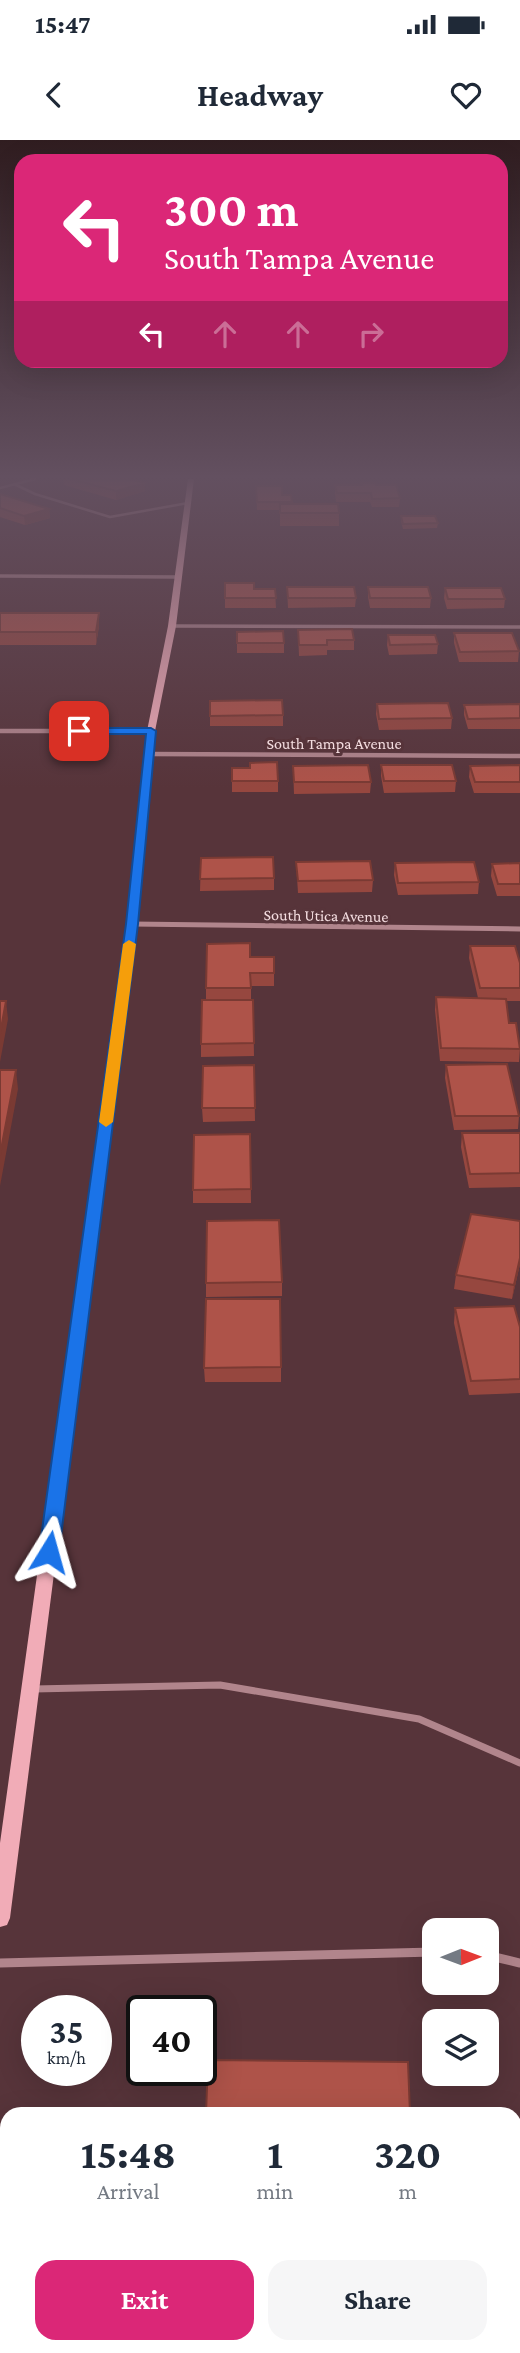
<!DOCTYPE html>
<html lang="en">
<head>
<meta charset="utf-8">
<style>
  body { margin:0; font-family:"Crimson Pro",serif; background:#f6f6f7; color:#1f2937; height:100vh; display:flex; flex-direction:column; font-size:26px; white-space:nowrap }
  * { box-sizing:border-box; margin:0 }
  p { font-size:23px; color:#747a83 }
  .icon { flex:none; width:38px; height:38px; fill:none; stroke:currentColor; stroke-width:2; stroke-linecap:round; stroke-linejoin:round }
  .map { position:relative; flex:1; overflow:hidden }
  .sheet { position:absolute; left:0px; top:1967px; width:522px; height:247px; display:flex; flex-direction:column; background:#fff; border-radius:21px 21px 0 0; box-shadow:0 7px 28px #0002 }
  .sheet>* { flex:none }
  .top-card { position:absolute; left:14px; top:14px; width:494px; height:214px; border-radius:21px; box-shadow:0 7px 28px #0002; background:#db2777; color:#fff; overflow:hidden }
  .needle { width:46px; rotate:89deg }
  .buttons { position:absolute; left:422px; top:1778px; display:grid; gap:14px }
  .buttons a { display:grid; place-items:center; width:77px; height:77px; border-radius:14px; background:#fff; box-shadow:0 7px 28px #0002; font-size:35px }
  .speed { position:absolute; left:21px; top:1855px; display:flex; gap:14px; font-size:35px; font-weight:700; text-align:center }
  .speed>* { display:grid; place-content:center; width:91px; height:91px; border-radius:50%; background:#fff; box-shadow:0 7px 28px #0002; line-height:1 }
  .speed small { font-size:18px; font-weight:400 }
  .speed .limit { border:4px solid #111; border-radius:10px; background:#fff; color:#111 }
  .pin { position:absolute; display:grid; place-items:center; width:60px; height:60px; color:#fff; margin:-30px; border-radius:14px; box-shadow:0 4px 10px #0006 }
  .me { position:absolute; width:77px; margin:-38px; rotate:8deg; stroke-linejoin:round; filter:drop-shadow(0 0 5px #0008) }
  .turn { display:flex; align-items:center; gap:24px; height:147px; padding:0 35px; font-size:32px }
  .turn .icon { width:91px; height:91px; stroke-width:2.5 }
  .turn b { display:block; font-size:49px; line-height:60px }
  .lanes { display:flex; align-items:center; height:66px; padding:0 35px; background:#0003; justify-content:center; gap:35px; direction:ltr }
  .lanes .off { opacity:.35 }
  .eta { display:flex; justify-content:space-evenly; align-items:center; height:119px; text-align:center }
  .eta b { font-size:42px; font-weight:700; line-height:49px }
  .action { display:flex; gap:14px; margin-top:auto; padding:14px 35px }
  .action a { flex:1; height:80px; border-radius:21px; background:#db2777; color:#fff; font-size:28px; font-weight:700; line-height:80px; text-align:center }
  .action a+a { background:#f6f6f7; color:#1f2937 }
  .status { display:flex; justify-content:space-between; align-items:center; height:49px; padding:0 35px; background:#fff; direction:ltr }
  .status svg { height:19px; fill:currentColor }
  header { display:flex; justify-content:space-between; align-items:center; height:91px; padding:0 35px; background:#fff; font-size:32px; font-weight:700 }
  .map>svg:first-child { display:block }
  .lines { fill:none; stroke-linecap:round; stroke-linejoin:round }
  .lane-far2 { stroke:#b1858c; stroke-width:2.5 }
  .lane-far1 { stroke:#b1858c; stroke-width:7 }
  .lane { stroke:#b1858c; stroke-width:9 }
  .street-far2 { stroke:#b1858c; stroke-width:3.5 }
  .street-far1 { stroke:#b1858c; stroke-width:4.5 }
  .street { stroke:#b1858c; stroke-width:5 }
  .secondary { fill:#f1acb7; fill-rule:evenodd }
  .wall { fill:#96473f }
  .shaded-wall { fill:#7a3a33 }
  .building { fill:#ae5349; stroke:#7a3a33; stroke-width:2 }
  .route { fill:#1a73e8; stroke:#114b97; stroke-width:2 }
  .slow { fill:#f59e0b }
  .labels { text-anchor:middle; stroke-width:6; stroke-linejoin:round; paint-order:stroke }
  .far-street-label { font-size:16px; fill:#f4dde0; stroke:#57343a }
</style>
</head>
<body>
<div class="status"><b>15:47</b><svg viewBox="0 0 49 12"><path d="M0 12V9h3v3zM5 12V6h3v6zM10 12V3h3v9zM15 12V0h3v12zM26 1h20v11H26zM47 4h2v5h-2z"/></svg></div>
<header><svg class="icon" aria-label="back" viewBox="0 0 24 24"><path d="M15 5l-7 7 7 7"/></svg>Headway<svg class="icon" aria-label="heart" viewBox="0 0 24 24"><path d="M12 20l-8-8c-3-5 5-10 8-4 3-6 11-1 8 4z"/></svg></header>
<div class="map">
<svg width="520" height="2213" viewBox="0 0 520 2213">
  <rect width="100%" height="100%" fill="#57343a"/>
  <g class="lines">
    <!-- lane-far2 -->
    <path class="lane-far2" d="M 14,344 L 35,354 L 110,377 L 188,363
      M 0,348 L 35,339"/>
    <!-- lane-far1 -->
    <path class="lane-far1" d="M 34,1549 L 220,1545 L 419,1579 L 520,1623"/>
    <!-- lane -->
    <path class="lane" d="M 486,1815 L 520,1823
      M 0,1823 L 434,1812"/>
    <!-- street-far2 -->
    <path class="street-far2" d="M 0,436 L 178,437
      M 172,486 L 520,487"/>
    <!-- street-far1 -->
    <path class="street-far1" d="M 0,591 L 151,591
      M 148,614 L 520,616"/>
    <!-- street -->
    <path class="street" d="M 132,784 L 520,789"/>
    <!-- secondary -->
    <path class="secondary" d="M 188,339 L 194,339 L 176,486 L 155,591 L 137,784 L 10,1778 L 7,1785 L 0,1787 L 0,1703 L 127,784 L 147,591 L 168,486 Z"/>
  </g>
  <!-- wall -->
  <path class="wall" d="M 63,339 L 129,339 L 145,343 L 145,351 L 116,360 L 64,345 Z
    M 335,345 L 376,345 L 400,358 L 399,367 L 372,367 L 370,362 L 336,362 L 335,354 Z
    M 256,346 L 282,355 L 291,355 L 292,364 L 339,373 L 339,386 L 280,386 L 280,370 L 257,370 Z
    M 0,354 L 49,369 L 50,378 L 25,385 L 0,377 Z
    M 401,376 L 438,383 L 437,388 L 403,389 L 401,381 Z
    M 225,443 L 254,449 L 275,449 L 276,468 L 225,468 Z
    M 287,447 L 356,458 L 355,467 L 288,468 Z
    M 368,447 L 431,458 L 430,468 L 370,468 L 368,457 Z
    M 445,448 L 505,459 L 504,468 L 447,469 L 444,458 Z
    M 0,473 L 99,473 L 99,486 L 96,505 L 0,505 Z
    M 298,490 L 354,500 L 354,510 L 327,510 L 327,515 L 299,516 Z
    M 237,492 L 284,503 L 284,513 L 237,513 Z
    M 454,493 L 519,511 L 518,522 L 459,522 L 454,503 Z
    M 388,495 L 438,504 L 437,514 L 389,515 L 387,505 Z
    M 210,561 L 283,575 L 283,586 L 210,586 Z
    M 377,564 L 452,578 L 451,589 L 379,590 L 376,574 Z
    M 520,564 L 520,589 L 468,589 L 464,575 L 464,565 Z
    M 381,625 L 456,641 L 455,652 L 384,653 L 381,636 Z
    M 520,625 L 520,653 L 474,653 L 469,637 L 470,626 Z
    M 293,626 L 371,642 L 370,653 L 294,654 Z
    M 232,628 L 278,641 L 278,652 L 232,652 Z
    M 201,718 L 274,738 L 274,750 L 200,751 Z
    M 296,722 L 373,740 L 372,752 L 298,753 Z
    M 395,723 L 479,742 L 478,754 L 398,755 L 394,735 Z
    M 520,723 L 520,756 L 497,756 L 491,736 L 492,724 Z
    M 470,806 L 520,823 L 520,861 L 506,861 L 509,883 L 520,908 L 519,922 L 440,921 L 435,870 L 436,857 L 478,858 L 469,818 Z
    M 250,817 L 274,833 L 274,846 L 251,846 L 251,860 L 253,860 L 254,916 L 201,917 L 201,904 L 206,860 L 206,848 Z
    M 254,925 L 255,981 L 203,982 L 202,968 Z
    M 446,925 L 519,976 L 518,989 L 454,990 L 445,938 Z
    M 462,993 L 520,993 L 520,1047 L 469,1048 L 461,1007 Z
    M 250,994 L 251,1063 L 193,1063 L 193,1050 Z
    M 520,1124 L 512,1159 L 454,1149 L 456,1135 Z
    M 282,1142 L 282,1156 L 206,1157 L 206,1143 Z
    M 455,1168 L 520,1187 L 520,1253 L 469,1255 L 454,1183 Z
    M 281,1227 L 281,1242 L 205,1242 L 204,1228 Z"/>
  <!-- shaded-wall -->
  <path class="shaded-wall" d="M 145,343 L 145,351 L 116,360 L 116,351 Z
    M 49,369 L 50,378 L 25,385 L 24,376 Z
    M 99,473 L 99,486 L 96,505 L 96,492 Z
    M 6,861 L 8,879 L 0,922 L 0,894 Z
    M 16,930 L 18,949 L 0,1046 L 0,1015 Z
    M 520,1118 L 520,1124 L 512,1159 L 514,1145 Z"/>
  <!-- building -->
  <path class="building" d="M 70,339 L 129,339 L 145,343 L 116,351 Z
    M 361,343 L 375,343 L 376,345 L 396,345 L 400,358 L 372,359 L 371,353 L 337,353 L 335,345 L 362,345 Z
    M 256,346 L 282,346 L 282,355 L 291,355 L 292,362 L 257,362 Z
    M 0,354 L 49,369 L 24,376 L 0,368 Z
    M 280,364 L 338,364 L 339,373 L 280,373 Z
    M 401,376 L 435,376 L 438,383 L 403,384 Z
    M 225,443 L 254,443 L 254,449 L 275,449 L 276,458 L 225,458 Z
    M 287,447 L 354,447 L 356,458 L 288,458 Z
    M 368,447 L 428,447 L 431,458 L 370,458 Z
    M 445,448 L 501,448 L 505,459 L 448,459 Z
    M 0,473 L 99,473 L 96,492 L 0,492 Z
    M 352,489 L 354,500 L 327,500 L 327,505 L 299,505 L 298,490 Z
    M 283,491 L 284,503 L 237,503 L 237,492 Z
    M 454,493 L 512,493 L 519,511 L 460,512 Z
    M 388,495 L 435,495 L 438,504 L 390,505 Z
    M 282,560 L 283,575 L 210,576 L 210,561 Z
    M 448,563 L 452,578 L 379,579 L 377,564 Z
    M 520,564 L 520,578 L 468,579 L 464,565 Z
    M 277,622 L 278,641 L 232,641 L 232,628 L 250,628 L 250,623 Z
    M 368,625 L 371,642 L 294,642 L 293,626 Z
    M 381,625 L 452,625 L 456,641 L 384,641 Z
    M 520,625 L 520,642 L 475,642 L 470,626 Z
    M 273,717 L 274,738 L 200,739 L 201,718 Z
    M 370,721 L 373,740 L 298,741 L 296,722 Z
    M 474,722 L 479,742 L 398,743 L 395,723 Z
    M 520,723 L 520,744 L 498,744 L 492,724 Z
    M 250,803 L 250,817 L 274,817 L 274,833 L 250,833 L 251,848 L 206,848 L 207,804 Z
    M 470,806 L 515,806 L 520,823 L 520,848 L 480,848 Z
    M 436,857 L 506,859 L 509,883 L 516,883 L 520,909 L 441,908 Z
    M 202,860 L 253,860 L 254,903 L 201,904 Z
    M 0,861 L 6,861 L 0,894 Z
    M 507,924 L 519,976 L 455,976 L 446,925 Z
    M 254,925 L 255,968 L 202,968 L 203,926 Z
    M 0,930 L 16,930 L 0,1015 Z
    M 462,993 L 520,993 L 520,1033 L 470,1034 Z
    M 250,994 L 251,1049 L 193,1050 L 194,995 Z
    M 471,1074 L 520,1081 L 520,1118 L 514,1145 L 456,1135 Z
    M 279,1080 L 282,1142 L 206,1143 L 207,1081 Z
    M 206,1159 L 280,1159 L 281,1227 L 204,1228 Z
    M 514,1166 L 520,1187 L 520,1239 L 471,1241 L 455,1168 Z
    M 208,1920 L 408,1922 L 410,1974 L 206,1974 Z
    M 198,2207 L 423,2207 L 423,2213 L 198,2213 Z"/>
  <!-- sky -->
  <linearGradient id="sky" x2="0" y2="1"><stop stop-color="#301d20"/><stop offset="0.52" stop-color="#635060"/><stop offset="1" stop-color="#635060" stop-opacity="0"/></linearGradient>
  <rect width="520" height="648" fill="url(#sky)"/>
  <!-- route -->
  <path class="route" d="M 151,588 L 156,591 L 138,784 L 59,1412 L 56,1417 L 49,1419 L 42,1417 L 39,1412 L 126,784 L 146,594 L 79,594 L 74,591 L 79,588 Z"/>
  <!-- slow -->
  <path class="slow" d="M 129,800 L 136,804 L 113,982 L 106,987 L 99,982 L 123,804 Z"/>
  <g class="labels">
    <!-- far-street labels -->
    <g class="far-street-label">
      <text x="334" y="609">South Tampa Avenue</text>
      <text transform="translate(326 775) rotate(1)" y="6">South Utica Avenue</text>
    </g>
  </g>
</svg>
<div class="buttons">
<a><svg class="needle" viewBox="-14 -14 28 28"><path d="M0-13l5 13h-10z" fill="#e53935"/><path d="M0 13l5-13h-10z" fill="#747a83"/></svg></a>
<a><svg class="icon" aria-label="layers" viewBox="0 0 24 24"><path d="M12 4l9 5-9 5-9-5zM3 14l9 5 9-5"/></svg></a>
</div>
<div class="speed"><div>35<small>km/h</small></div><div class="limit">40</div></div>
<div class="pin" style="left:79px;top:591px;background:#d93025"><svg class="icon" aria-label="arrive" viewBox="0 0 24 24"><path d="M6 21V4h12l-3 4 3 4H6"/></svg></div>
<svg class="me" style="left:49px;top:1412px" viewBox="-20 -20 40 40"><path d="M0-17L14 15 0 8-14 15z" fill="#1a73e8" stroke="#fff" stroke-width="4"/></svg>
<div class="top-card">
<div class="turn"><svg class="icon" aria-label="left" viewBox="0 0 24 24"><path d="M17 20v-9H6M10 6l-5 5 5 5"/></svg><div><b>300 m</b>South Tampa Avenue</div></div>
<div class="lanes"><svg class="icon" aria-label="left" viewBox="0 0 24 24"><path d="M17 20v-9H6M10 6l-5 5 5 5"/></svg><svg class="icon off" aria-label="ahead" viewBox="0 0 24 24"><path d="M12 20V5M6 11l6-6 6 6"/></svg><svg class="icon off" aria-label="ahead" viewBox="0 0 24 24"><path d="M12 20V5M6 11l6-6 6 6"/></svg><svg class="icon off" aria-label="right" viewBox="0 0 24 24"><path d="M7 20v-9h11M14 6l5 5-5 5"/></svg></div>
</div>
<section class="sheet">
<div class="eta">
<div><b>15:48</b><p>Arrival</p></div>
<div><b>1</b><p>min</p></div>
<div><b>320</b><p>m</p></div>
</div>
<div class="action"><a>Exit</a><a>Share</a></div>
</section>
</div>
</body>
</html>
